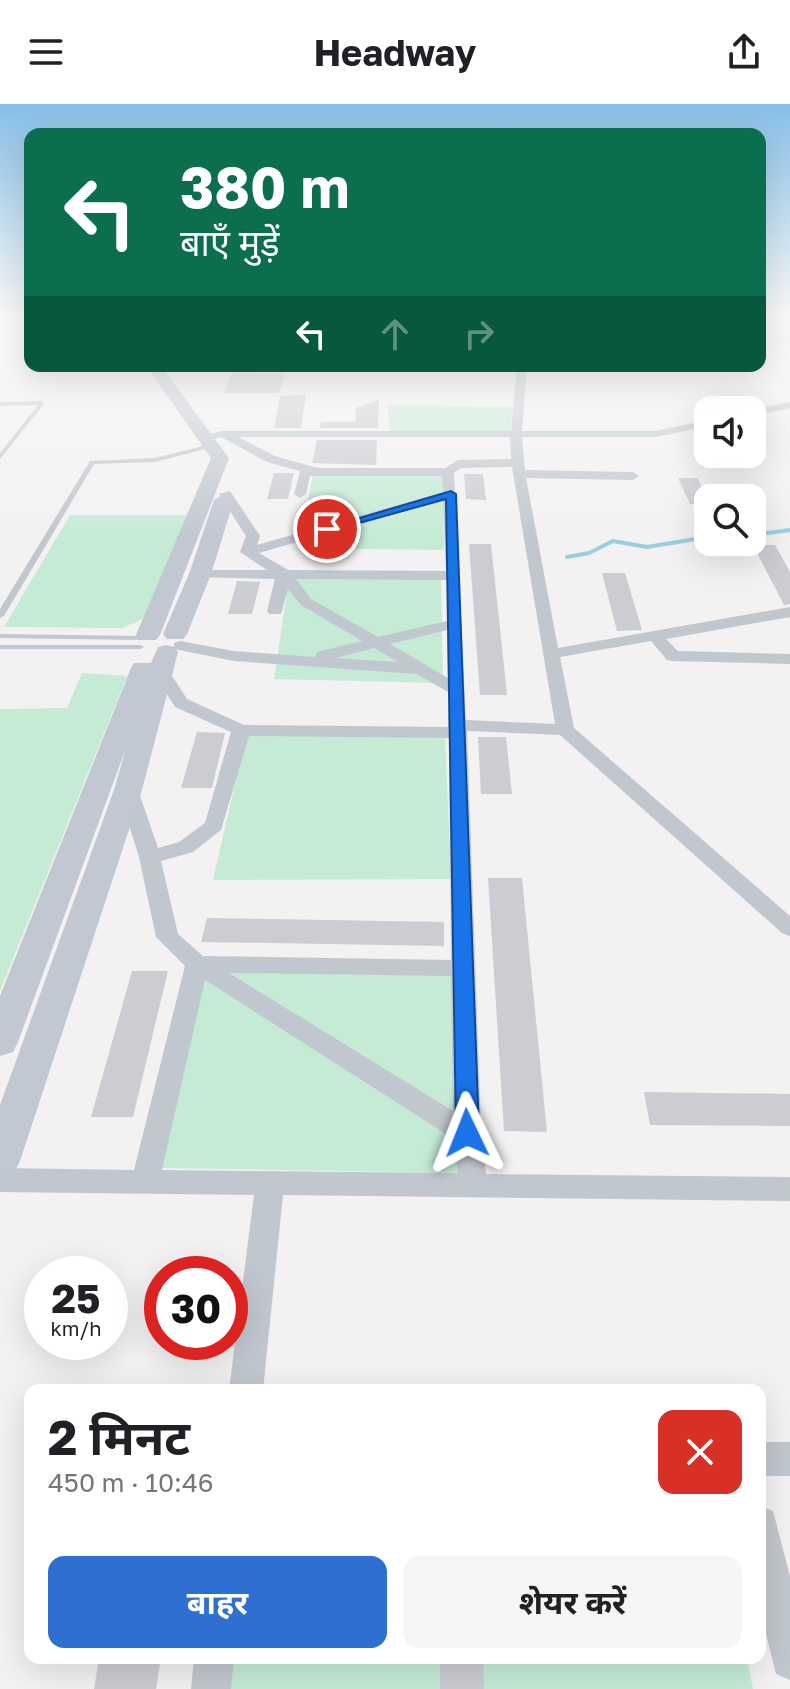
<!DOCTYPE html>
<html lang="hi">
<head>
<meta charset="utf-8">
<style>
  body { margin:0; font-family:"Golos Text","Noto Sans Devanagari",sans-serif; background:#f6f6f6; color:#202124; height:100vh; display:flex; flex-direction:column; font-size:30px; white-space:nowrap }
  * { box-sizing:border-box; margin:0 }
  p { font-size:26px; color:#757577 }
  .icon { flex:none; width:44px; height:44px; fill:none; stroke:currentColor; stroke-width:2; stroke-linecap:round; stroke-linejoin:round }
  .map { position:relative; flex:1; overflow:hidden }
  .details { position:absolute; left:24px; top:1280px; width:742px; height:280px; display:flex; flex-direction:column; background:#fff; border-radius:16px; box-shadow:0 8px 32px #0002 }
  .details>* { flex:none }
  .banner { position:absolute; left:24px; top:24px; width:742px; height:244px; border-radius:16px; box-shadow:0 8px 32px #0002; background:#0b6e4f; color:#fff; overflow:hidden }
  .tools { position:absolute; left:694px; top:292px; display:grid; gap:16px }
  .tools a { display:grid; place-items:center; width:72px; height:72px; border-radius:16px; background:#fff; box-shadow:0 8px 32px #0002; font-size:40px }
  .speed { position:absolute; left:24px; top:1152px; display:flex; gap:16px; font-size:40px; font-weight:700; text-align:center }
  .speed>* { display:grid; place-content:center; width:104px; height:104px; border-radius:50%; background:#fff; box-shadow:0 8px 32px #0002; line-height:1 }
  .speed small { font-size:20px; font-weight:400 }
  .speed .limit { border:12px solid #d22; background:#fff; color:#111 }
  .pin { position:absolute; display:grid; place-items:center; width:68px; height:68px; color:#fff; margin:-34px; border:4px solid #fff; border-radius:50%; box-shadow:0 2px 8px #0007 }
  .me { position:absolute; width:88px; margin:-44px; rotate:358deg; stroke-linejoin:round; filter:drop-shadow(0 0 6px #0008) }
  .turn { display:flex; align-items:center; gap:28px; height:168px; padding:0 24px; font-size:36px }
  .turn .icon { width:104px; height:104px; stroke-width:2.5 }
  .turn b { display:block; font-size:56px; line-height:68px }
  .lanes { display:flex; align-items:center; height:76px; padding:0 24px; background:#0003; justify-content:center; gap:40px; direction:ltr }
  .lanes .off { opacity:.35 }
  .round { display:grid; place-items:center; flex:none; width:84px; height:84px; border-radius:16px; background:#f6f6f6 }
  .headline { display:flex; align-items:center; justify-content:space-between; height:136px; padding:0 24px }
  h1 { font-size:48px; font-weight:700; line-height:60px }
  .button { display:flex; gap:16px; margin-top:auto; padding:16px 24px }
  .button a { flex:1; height:92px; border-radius:16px; background:#2e6fd0; color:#fff; font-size:32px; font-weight:700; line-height:92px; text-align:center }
  .button a+a { background:#f6f6f6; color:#202124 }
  header { display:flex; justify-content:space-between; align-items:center; height:104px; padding:0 24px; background:#fff; font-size:36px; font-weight:700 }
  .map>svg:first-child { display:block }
  .green { fill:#c5ebd5 }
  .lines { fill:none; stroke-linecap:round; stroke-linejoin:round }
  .stream { stroke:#97d0e3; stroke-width:4 }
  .building { fill:#cbcdd3 }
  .lane { fill:#c1c7ce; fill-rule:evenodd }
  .street { fill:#c1c7ce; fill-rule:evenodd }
  .secondary { fill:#c1c8d2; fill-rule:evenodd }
  .route { fill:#1a73e8; stroke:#114b97; stroke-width:2 }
</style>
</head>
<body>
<header><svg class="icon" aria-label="menu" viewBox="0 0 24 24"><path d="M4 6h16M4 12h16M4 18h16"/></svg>Headway<svg class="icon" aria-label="share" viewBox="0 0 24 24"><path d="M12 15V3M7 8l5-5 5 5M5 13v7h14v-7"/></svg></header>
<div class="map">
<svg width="790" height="1585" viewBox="0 0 790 1585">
  <rect width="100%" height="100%" fill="#f3f1f1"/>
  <!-- green -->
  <path class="green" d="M 760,216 L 790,216 L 790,239 L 760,239 Z
    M 387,301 L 513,303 L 510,328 L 390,327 Z
    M 313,371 L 443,371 L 444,446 L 298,444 Z
    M 70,411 L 187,411 L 145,514 L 122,524 L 4,523 Z
    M 289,475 L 441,475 L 443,579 L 274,575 Z
    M 82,569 L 127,572 L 0,887 L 0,605 L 67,604 Z
    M 445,631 L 451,775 L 213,776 L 246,632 Z
    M 452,866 L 458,1069 L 161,1064 L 205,867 Z
    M 233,1554 L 747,1554 L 753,1585 L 230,1585 Z"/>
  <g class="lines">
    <!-- stream -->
    <path class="stream" d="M 752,431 L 790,426
      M 567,453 L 589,449 L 613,437 L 647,443 L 708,433"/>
  </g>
  <!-- building -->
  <path class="building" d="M 232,269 L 285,270 L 279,289 L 223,289 Z
    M 306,291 L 301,324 L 274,324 L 280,292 Z
    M 379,296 L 378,324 L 320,324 L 321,318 L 355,318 L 356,304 Z
    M 317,336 L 377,336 L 376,361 L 312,359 Z
    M 274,369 L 294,369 L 288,395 L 267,395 Z
    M 464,370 L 483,370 L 486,396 L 466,395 Z
    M 678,374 L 698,374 L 708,400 L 690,400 Z
    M 469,440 L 491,440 L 507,591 L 480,591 Z
    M 753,441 L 775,441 L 790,468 L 790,500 L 784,501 Z
    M 602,469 L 625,469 L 642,526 L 617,527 Z
    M 237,477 L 260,478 L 252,510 L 228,510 Z
    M 197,628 L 225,629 L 212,684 L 181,684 Z
    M 478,633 L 506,633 L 512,690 L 481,690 Z
    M 488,774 L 522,774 L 547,1028 L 504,1027 Z
    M 207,814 L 444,818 L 444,842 L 201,838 Z
    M 132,867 L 168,867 L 133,1013 L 91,1013 Z
    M 644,988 L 790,990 L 790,1022 L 650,1021 Z
    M 99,1554 L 161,1554 L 156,1585 L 94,1585 Z
    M 440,1554 L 483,1554 L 484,1585 L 440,1585 Z"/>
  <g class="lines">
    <!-- lane -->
    <path class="lane" d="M 42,297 L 44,300 L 0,355 L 0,349 L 38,301 L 0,302 L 0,298 Z
      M 211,340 L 213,341 L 213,343 L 155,358 L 94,360 L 4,512 L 0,514 L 0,505 L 90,357 L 155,354 Z
      M 0,530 L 143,532 L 147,534 L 143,536 L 0,534 Z
      M 0,541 L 140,541 L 144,543 L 140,545 L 0,545 Z"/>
    <!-- street -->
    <path class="street" d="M 517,262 L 527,262 L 522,327 L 656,327 L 708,316 L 708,322 L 656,333 L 522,333 L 525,366 L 633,368 L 639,372 L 633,376 L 526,374 L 558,544 L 790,503 L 790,513 L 666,535 L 678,547 L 790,550 L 790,560 L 673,557 L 667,556 L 651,537 L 560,553 L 574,624 L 790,812 L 790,832 L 782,829 L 560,631 L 467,627 L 481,1029 L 486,1070 L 790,1073 L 790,1097 L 283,1091 L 263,1286 L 229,1286 L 254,1091 L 0,1088 L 0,1064 L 134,1066 L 185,862 L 156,833 L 139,753 L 118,686 L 128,680 L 138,686 L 158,744 L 179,738 L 205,719 L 231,628 L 175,603 L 153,568 L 155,564 L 167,564 L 187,595 L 244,621 L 448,623 L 448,588 L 417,570 L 234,557 L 174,545 L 174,539 L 180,537 L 234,547 L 315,553 L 317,548 L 362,537 L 301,501 L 288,485 L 281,510 L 269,510 L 267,507 L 275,475 L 195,473 L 193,470 L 200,466 L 267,466 L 240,448 L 246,432 L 219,390 L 230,387 L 260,432 L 257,441 L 443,388 L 442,372 L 310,372 L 306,390 L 300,394 L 294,390 L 300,367 L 267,358 L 221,333 L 205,337 L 199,333 L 221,327 L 511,327 ZM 238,333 L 510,333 L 511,355 L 458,356 L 445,364 L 318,364 L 275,352 ZM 512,363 L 555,620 L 466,616 L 454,369 L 461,364 ZM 443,396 L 446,467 L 288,466 L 259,449 ZM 296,475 L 447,476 L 447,517 L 378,533 L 311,495 ZM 447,526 L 448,574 L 390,540 ZM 374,544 L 398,558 L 335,554 ZM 249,632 L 449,634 L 451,856 L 203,852 L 178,830 L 161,757 L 193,748 L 221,726 ZM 229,869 L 451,872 L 453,1007 ZM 205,876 L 454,1035 L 458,1069 L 162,1066 Z
      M 790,298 L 790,304 L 752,312 L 751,306 Z
      M 760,1338 L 790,1338 L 790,1372 L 760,1372 Z
      M 760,1402 L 773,1407 L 790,1472 L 790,1576 L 776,1570 L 760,1506 Z
      M 194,1554 L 234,1554 L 231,1585 L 191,1585 Z"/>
    <!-- secondary -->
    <path class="secondary" d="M 146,262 L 161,262 L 229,354 L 160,531 L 156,536 L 140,536 L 136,531 L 211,354 Z
      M 224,390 L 234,396 L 211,470 L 187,530 L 183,535 L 167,535 L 163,530 L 189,470 L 214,396 Z
      M 166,541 L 174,543 L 178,548 L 142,686 L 20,1057 L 14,1069 L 0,1074 L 0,1001 L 114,686 L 126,644 L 18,938 L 13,948 L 0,952 L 0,892 L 131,564 L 134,559 L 151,559 L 158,543 Z"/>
  </g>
  <!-- sky -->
  <linearGradient id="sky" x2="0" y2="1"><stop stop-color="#87bfe6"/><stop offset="0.49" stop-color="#faf9f9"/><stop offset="1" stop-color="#faf9f9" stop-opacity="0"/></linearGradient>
  <rect width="790" height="437" fill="url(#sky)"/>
  <!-- route -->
  <path class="route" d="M 451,387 L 456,390 L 479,1029 L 475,1035 L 467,1038 L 459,1035 L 456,1029 L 446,395 L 327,428 L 322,425 Z"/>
</svg>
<div class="tools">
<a><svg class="icon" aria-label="sound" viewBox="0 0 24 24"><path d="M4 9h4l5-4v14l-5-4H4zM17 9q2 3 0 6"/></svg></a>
<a><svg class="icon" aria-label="search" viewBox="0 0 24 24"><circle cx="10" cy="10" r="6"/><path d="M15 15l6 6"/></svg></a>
</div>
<div class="speed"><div>25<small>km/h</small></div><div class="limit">30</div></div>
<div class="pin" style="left:327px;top:425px;background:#d93025"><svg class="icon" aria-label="arrive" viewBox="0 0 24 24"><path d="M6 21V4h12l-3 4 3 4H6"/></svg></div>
<svg class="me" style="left:467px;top:1029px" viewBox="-20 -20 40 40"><path d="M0-17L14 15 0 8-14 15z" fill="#1a73e8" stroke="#fff" stroke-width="4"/></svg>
<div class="banner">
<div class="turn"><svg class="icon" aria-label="left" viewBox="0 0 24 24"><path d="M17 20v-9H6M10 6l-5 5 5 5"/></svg><div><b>380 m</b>बाएँ मुड़ें</div></div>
<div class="lanes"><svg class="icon" aria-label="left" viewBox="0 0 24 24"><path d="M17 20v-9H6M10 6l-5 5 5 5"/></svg><svg class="icon off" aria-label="ahead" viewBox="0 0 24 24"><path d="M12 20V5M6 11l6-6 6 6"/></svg><svg class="icon off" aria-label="right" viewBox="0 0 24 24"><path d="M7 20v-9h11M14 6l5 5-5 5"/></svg></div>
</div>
<section class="details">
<div class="headline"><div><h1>2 मिनट</h1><p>450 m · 10:46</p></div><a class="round" style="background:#d93025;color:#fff"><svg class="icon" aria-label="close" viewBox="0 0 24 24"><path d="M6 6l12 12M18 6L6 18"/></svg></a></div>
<div class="button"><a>बाहर</a><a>शेयर करें</a></div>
</section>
</div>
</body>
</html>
